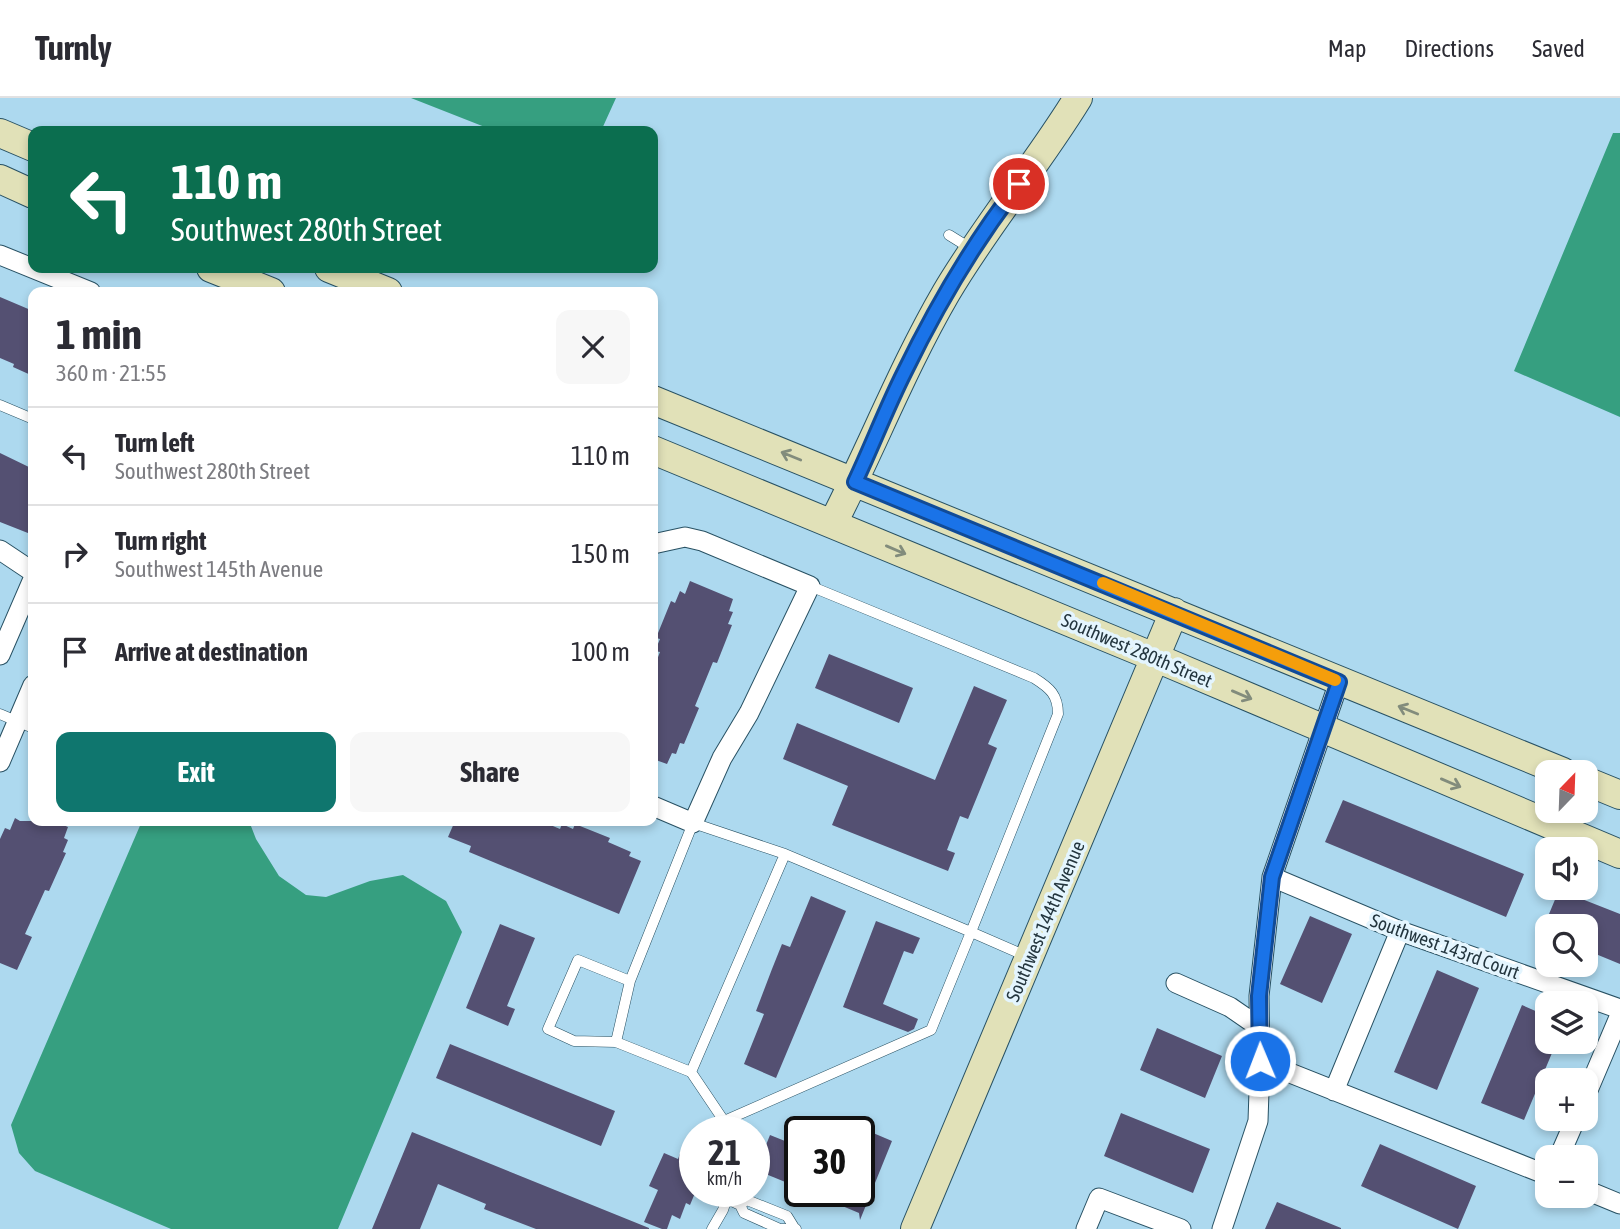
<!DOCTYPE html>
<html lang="en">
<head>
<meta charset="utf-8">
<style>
  body { margin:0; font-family:"Asap Condensed",sans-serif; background:#f7f7f7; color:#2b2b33; height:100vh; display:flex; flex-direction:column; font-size:26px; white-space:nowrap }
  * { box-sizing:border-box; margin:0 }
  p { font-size:23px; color:#7c7c81 }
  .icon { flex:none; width:38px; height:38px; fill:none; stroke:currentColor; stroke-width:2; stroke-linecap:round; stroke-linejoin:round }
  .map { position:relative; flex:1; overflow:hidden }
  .panel { position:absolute; left:28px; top:189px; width:630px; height:539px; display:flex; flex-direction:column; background:#fff; border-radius:14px; box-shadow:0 4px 10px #0003 }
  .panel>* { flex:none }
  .guide { position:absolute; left:28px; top:28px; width:630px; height:147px; border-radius:14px; box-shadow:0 4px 10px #0003; background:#0b6e4f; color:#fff; overflow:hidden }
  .needle { width:46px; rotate:23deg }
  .buttons { position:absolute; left:1535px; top:662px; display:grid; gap:14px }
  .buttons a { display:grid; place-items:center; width:63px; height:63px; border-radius:14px; background:#fff; box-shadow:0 4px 10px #0003; font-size:35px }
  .speed { position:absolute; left:679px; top:1018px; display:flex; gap:14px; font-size:35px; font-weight:700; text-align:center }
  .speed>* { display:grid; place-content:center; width:91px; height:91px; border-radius:50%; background:#fff; box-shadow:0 4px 10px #0003; line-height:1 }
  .speed small { font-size:18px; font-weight:400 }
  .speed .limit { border:4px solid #111; border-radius:10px; background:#fff; color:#111 }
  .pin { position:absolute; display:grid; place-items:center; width:60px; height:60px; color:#fff; margin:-30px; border:4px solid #fff; border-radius:50%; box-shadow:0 2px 7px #0007 }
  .me { position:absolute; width:77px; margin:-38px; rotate:359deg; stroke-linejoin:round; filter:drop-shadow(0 0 5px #0008) }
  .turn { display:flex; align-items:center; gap:24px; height:147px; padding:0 28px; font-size:32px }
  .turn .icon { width:91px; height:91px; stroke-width:2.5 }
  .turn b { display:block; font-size:49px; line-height:60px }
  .round { display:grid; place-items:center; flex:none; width:74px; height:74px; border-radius:14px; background:#f7f7f7 }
  .summary { display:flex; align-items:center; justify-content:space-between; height:119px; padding:0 28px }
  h1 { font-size:42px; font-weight:700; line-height:52px }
  .primary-button { display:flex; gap:14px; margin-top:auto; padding:14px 28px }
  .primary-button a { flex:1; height:80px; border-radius:14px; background:#0f766e; color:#fff; font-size:28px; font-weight:700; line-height:80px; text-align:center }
  .primary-button a+a { background:#f7f7f7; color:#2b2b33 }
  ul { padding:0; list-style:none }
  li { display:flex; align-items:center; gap:21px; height:98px; padding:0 28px; border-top:2px solid #e1e1e2 }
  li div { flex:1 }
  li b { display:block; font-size:26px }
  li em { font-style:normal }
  header { display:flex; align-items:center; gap:42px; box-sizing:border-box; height:98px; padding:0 35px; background:#fff; border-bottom:2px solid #e1e1e2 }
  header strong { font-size:33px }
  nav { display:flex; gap:38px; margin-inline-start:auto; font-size:24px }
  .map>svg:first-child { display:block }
  .water { fill:#369f80 }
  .building { fill:#545072 }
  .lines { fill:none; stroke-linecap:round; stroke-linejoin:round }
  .lane-casing { stroke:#285163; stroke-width:11 }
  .street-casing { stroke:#285163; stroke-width:21 }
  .secondary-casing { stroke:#285163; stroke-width:30 }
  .lane { stroke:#fff; stroke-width:10 }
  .street { stroke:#fff; stroke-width:19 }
  .secondary { stroke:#e1e1b8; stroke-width:28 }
  .oneway { stroke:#828c7c }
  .route-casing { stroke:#114b97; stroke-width:18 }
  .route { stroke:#1a73e8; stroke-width:12 }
  .slow { stroke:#f59e0b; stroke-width:12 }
  .labels { text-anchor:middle; stroke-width:7; stroke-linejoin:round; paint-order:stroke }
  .street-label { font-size:19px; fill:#24363f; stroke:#e4f5fe }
</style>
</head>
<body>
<header>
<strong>Turnly</strong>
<nav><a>Map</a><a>Directions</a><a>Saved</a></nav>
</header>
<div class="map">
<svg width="1620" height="1131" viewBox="0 0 1620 1131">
  <rect width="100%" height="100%" fill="#add9ef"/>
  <!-- water -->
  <path class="water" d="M 411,0 L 616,0 L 601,33 L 495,33 Z
    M 1613,35 L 1620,35 L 1620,319 L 1514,273 Z
    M 142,723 L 249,723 L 256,741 L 279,778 L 306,797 L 326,799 L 370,783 L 403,777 L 446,803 L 462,834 L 338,1131 L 171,1131 L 35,1073 L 19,1055 L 11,1027 Z"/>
  <!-- building -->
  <path class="building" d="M 0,199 L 33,213 L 33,278 L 13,269 L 14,266 L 0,260 Z
    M 0,355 L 33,371 L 33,437 L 0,424 Z
    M 690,483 L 733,501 L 729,513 L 733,514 L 728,526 L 732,527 L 717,565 L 713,564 L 695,608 L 699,610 L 684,646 L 680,645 L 676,656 L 672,655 L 667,666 L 653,661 L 653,572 L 660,554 L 655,553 L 660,541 L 656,540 L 671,503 L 675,505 L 680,493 L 685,496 Z
    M 829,556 L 913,590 L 899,625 L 815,590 Z
    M 974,588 L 1007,602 L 988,646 L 997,650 L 968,721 L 960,718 L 947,752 L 955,755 L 948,773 L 832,727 L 848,688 L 783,661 L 797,625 L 935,682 Z
    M 1343,702 L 1524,776 L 1506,819 L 1325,744 Z
    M 15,720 L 20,723 L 54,723 L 68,729 L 64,740 L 68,742 L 63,754 L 66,755 L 49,793 L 45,792 L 25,836 L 32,839 L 17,872 L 0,865 L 0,741 L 5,730 L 10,732 Z
    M 455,723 L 541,723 L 560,731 L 562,726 L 573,731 L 575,726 L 610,740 L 608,744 L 631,754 L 629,758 L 641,763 L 619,816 L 469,754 L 471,748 L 448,739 Z
    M 1559,792 L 1620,816 L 1620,866 L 1586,852 L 1586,828 L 1544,828 Z
    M 811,798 L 846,813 L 776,980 L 744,966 L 764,916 L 756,913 L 772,871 L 782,846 L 790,849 Z
    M 1310,818 L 1352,836 L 1322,905 L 1280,886 Z
    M 876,823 L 920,840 L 913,856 L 904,853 L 883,906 L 918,921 L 914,931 L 908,934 L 843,909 Z
    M 500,826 L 535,840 L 507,908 L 515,911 L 508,928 L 466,910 Z
    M 1437,872 L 1479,890 L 1437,992 L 1394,974 Z
    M 1522,907 L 1547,918 L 1547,943 L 1557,943 L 1524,1022 L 1481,1005 Z
    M 1157,930 L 1222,958 L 1205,1000 L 1140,972 Z
    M 450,946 L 615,1013 L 601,1048 L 436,980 Z
    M 1121,1015 L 1210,1051 L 1193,1095 L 1104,1058 Z
    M 859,1029 L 892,1043 L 860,1122 L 859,1115 L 809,1094 L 859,1094 Z
    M 412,1034 L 649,1130 L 649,1131 L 536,1131 L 484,1111 L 486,1106 L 438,1086 L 420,1131 L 372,1131 Z
    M 770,1037 L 800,1049 L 800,1090 L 756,1072 Z
    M 1380,1046 L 1476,1088 L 1458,1131 L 1361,1088 Z
    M 681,1053 L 695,1059 L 695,1095 L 690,1107 L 686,1105 L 680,1121 L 672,1117 L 667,1131 L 662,1131 L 644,1124 L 658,1092 L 649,1088 L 664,1055 L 678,1061 Z
    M 1277,1104 L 1341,1130 L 1341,1131 L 1265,1131 Z"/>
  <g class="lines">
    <!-- lane casing -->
    <g class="lane-casing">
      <path id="lane" d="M 949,137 L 970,150
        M 0,307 L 33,321
        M 0,616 L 33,630
        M 785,756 L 691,974 L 724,1023 L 931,932 L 971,834 L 1026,858
        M 616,944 L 574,943 L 548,931 L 578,862 L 630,883
        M 691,974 L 616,944 L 630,883 L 693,725 L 785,756 L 971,834 L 1058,616 C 1058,597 1050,590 1034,580 L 810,488
        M 724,1023 L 726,1034
        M 727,1101 L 740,1107 L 744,1115 L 780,1131 L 796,1131
        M 740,1107 L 747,1102 L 787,1118 L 795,1131
        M 712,1131 L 723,1112 L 729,1094"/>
    </g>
    <!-- street casing -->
    <g class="street-casing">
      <path id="street" d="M 0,157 L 91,194
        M 653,446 L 685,439 L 702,443 L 810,488 L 749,615 L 722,660 L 693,725 L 653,708
        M 0,452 L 33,474
        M 0,557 L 33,481
        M 0,664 L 33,587
        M 1272,779 L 1400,833 L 1620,911
        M 1176,885 L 1230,909 L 1259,929
        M 1260,963 L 1547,1077
        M 1334,993 L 1400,833
        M 1586,997 L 1620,917
        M 1559,1059 L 1576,1020
        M 1586,1092 L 1620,1106
        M 1086,1131 L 1099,1100 L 1181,1131
        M 1222,1131 L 1258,1023 L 1260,963 L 1259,898 L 1272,779 L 1339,584"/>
    </g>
    <!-- secondary casing -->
    <g class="secondary-casing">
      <path id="secondary" d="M 0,35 L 33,49
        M 0,81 L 33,96
        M 211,170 L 271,194
        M 329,170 L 388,194
        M 653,302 L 1563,674
        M 653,352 L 1154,559 L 1620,756
        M 833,425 C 872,349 903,269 946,195 C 986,127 1037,67 1078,0
        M 1586,683 L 1620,697
        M 915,1131 L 1174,514"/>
    </g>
    <!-- lane -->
    <use href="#lane" class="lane"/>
    <!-- street -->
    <use href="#street" class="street"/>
    <!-- secondary -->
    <use href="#secondary" class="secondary"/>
  </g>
  <!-- one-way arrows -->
  <defs><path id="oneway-shaft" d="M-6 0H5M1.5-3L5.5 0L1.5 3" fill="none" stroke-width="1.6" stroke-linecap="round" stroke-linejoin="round" transform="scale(1.75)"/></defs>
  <g class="oneway">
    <use href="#oneway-shaft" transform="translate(791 358) rotate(-158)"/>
    <use href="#oneway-shaft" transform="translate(896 452) rotate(23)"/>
    <use href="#oneway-shaft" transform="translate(1242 597) rotate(23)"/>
    <use href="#oneway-shaft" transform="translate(1408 612) rotate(-158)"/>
    <use href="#oneway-shaft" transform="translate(1451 685) rotate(23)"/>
  </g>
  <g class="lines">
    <!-- route casing -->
    <g class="route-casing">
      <path id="route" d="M 1019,86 C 974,144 936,209 904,275 C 886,311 872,348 855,384 L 1339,584 L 1272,779 L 1259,898 L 1260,963"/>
    </g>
    <!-- route -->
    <use href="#route" class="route"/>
    <!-- slow -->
    <path class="slow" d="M 1103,485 L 1335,582"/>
  </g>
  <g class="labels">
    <!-- street labels -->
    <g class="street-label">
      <text transform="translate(1137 552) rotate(23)" y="7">Southwest 280th Street</text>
      <text transform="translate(1045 823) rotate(-67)" y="7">Southwest 144th Avenue</text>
      <text transform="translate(1445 848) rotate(20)" y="7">Southwest 143rd Court</text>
    </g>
  </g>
</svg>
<div class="buttons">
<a><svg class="needle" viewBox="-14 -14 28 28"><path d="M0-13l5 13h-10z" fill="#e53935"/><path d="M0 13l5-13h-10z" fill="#7c7c81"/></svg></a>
<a><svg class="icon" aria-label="sound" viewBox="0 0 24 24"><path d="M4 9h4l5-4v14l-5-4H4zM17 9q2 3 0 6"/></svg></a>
<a><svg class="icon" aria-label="search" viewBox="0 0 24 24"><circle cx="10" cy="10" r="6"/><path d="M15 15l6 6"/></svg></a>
<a><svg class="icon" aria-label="layers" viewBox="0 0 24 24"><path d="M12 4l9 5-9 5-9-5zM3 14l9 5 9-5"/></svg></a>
<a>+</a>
<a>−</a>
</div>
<div class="speed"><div>21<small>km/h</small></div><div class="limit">30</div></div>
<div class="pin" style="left:1019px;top:86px;background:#d93025"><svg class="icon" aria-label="arrive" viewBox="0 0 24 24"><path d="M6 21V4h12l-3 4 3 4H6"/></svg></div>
<svg class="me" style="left:1260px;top:963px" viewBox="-20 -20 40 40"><circle r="17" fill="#1a73e8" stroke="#fff" stroke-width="3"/><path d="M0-11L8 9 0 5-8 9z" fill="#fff"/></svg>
<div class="guide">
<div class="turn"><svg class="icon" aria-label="left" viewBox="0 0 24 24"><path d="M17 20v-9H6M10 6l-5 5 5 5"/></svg><div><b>110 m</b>Southwest 280th Street</div></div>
</div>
<section class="panel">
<div class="summary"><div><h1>1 min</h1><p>360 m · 21:55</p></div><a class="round"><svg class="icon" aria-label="close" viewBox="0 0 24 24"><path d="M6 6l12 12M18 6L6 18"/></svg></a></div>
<ul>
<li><svg class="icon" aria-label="left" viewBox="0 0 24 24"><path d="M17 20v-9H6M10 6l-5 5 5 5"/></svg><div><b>Turn left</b><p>Southwest 280th Street</p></div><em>110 m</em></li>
<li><svg class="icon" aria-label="right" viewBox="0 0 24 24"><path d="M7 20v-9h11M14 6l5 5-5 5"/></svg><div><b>Turn right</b><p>Southwest 145th Avenue</p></div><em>150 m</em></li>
<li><svg class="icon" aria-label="arrive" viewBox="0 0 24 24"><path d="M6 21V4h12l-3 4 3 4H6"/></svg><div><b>Arrive at destination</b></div><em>100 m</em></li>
</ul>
<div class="primary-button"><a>Exit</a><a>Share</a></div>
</section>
</div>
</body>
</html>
